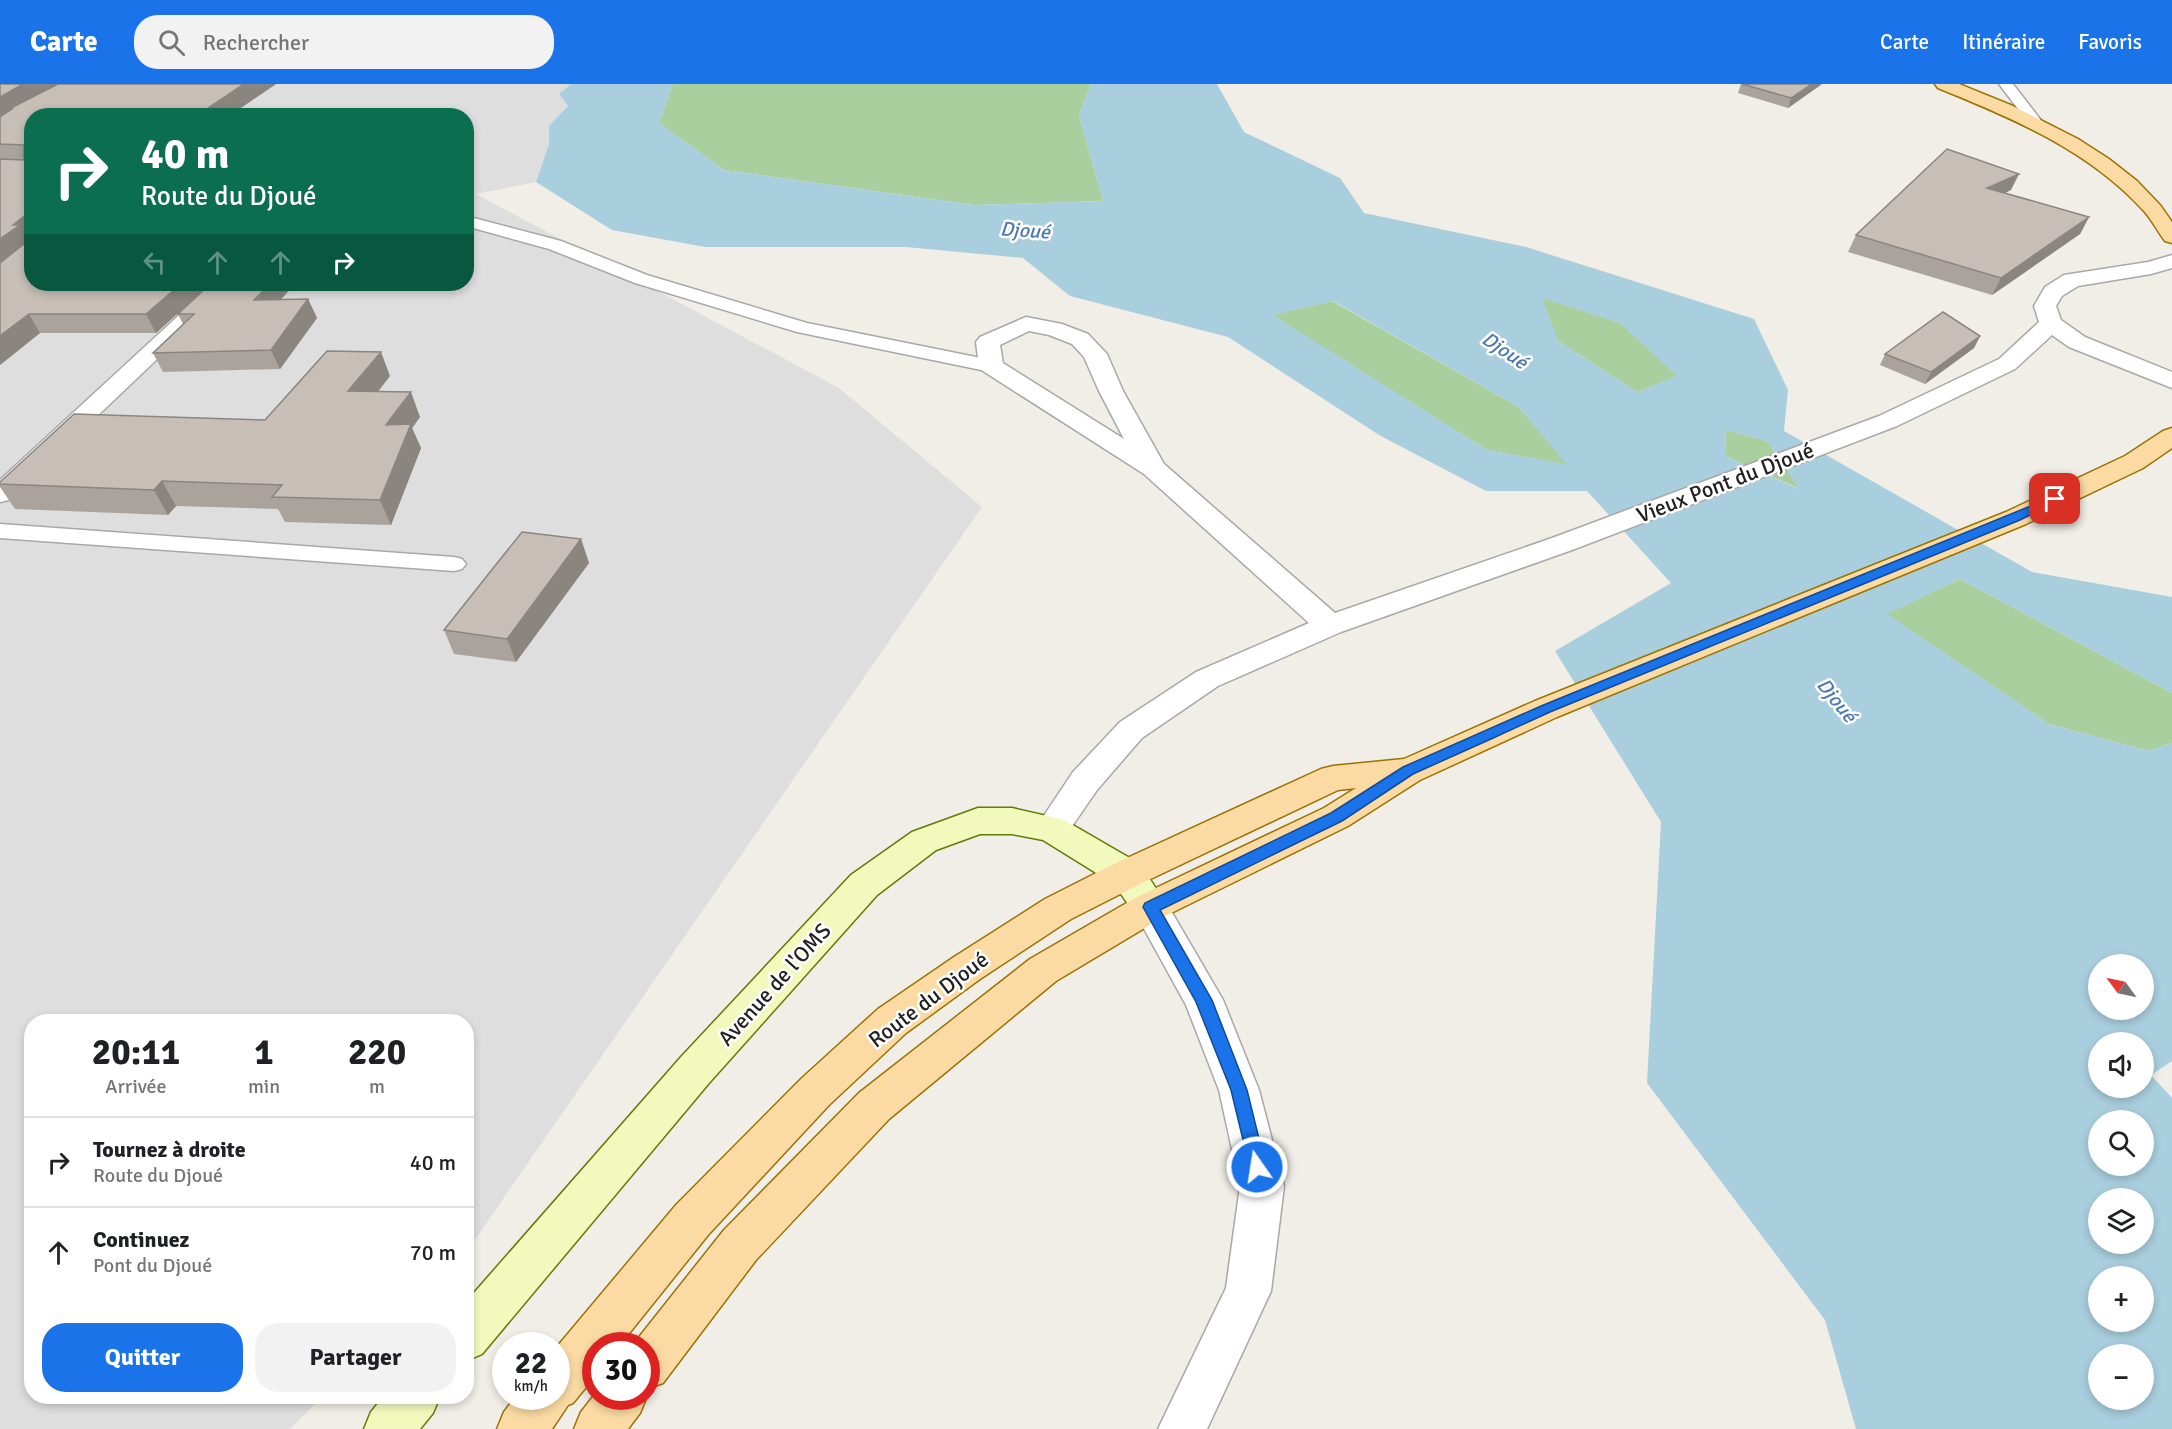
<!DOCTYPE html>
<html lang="fr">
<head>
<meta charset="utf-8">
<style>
  body { margin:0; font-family:Signika,sans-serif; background:#f2f2f2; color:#202124; height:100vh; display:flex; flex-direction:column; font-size:22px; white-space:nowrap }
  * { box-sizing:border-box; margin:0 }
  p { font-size:20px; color:#757577 }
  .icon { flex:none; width:33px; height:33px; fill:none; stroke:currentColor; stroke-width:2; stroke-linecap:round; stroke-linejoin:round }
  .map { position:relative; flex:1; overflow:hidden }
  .details { position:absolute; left:24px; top:930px; width:450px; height:390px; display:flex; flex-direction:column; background:#fff; border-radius:24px; box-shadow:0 3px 9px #0003 }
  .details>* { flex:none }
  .hud { position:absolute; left:24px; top:24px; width:450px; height:183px; border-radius:24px; box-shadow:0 3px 9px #0003; background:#0b6e4f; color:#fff; overflow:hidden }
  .needle { width:39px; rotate:303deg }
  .fabs { position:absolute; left:2088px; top:870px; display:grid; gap:12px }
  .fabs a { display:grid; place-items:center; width:66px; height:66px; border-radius:50%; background:#fff; box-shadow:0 3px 9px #0003; font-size:30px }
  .speed { position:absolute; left:492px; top:1248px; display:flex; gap:12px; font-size:30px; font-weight:700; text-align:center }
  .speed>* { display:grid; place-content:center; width:78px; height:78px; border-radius:50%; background:#fff; box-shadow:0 3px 9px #0003; line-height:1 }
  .speed small { font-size:15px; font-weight:400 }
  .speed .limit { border:9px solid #d22; background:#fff; color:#111 }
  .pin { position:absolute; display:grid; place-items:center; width:51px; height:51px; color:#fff; margin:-26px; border-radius:12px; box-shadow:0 3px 9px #0006 }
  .me { position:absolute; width:66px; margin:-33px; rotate:347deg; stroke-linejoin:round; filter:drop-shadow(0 0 4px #0008) }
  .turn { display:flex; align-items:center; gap:21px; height:126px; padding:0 18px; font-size:27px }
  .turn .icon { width:78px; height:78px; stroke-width:2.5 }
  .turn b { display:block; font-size:42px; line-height:51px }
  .lanes { display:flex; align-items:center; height:57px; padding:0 18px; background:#0003; justify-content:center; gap:30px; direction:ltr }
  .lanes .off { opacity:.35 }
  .eta { display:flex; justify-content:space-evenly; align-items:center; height:102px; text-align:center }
  .eta b { font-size:36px; font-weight:700; line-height:42px }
  .cta { display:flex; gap:12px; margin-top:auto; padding:12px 18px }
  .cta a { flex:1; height:69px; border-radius:24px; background:#1a73e8; color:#fff; font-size:24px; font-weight:700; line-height:69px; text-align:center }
  .cta a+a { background:#f2f2f2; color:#202124 }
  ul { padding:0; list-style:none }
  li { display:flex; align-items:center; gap:18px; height:90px; padding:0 18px; border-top:2px solid #e0e0e0 }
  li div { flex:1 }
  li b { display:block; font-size:22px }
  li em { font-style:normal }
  header { display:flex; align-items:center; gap:36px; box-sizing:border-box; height:84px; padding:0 30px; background:#1a73e8; color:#fff }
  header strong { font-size:28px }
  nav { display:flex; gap:33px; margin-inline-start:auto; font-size:21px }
  .search { width:420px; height:54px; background:#f2f2f2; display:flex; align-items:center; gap:15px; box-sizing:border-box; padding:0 21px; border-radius:24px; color:#757577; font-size:22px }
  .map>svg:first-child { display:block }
  .residential { fill:#dfdede; fill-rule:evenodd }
  .forest { fill:#a8cf9d }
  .water { fill:#a9cedd; fill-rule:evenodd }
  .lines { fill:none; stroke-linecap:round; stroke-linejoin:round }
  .lane-casing { stroke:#a8a8a8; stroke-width:3 }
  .street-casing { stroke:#a8a8a8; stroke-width:3 }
  .secondary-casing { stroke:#657907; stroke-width:3 }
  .primary-casing { stroke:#9b7302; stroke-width:3 }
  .lane { fill:#fff; fill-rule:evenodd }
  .street { fill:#fff; fill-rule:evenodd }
  .secondary { fill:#f2f9bd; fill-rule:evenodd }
  .primary { fill:#fbdba3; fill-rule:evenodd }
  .wall { fill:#aaa39d }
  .shaded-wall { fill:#8b8580 }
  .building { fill:#c6beb7; stroke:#8b8580; stroke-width:1.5 }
  .route { fill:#1a73e8; stroke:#114b97; stroke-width:1.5 }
  .labels { text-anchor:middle; stroke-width:5; stroke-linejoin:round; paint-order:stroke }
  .far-water-label { font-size:20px; font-style:italic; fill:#4d78b0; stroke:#fff }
  .street-label { font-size:22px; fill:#212121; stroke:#fff }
</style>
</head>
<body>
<header>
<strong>Carte</strong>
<div class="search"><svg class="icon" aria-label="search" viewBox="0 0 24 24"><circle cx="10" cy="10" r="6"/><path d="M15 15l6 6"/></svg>Rechercher</div>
<nav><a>Carte</a><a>Itinéraire</a><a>Favoris</a></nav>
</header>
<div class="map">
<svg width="2172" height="1345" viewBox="0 0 2172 1345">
  <rect width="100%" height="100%" fill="#f1eee7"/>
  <!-- residential -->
  <path class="residential" d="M 0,0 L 571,0 L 559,10 L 568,22 L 549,42 L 549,60 L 536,98 L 476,110 L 839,304 L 982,423 L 467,1167 L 466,938 L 32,938 L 32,1312 L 322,1313 L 290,1345 L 0,1345 ZM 32,32 L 466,32 L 466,200 L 32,200 Z"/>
  <!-- forest -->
  <path class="forest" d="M 673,0 L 1091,0 L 1079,31 L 1103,117 L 974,121 L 724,86 L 659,39 Z
    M 1541,213 L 1620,239 L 1678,292 L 1637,308 L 1558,257 Z
    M 1332,217 L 1519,323 L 1568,381 L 1487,366 L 1272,231 Z
    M 1726,346 L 1767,357 L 1800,405 L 1725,372 Z
    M 1960,495 L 2172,609 L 2172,659 L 2148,667 L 2049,640 L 1886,530 Z"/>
  <!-- water -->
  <path class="water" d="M 571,0 L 673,0 L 659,39 L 724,86 L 974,121 L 1103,117 L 1079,31 L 1091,0 L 1217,0 L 1244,48 L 1340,94 L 1364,129 L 1526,163 L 1754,235 L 1788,306 L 1784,347 L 2032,488 L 2172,513 L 2172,609 L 1960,495 L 1887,530 L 2049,640 L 2148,667 L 2172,659 L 2172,977 L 2151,991 L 2172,1014 L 2172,1345 L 1856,1345 L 1825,1236 L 1647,999 L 1661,738 L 1555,567 L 1671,499 L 1587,407 L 1486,407 L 1379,351 L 1228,253 L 1070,212 L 1023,174 L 906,163 L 705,163 L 612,146 L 536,98 L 549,60 L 549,42 L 568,22 L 559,10 ZM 1542,214 L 1620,239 L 1677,292 L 1637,308 L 1558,257 ZM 1333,217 L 1519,323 L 1566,380 L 1487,366 L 1273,231 ZM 1726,346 L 1767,357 L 1799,405 L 1725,372 ZM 2098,880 L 2144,880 L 2144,926 L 2098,926 ZM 2098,958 L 2144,958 L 2144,1004 L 2098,1004 ZM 2098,1036 L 2144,1036 L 2144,1082 L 2098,1082 ZM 2098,1114 L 2144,1114 L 2144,1160 L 2098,1160 ZM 2098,1192 L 2144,1192 L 2144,1238 L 2098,1238 ZM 2098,1270 L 2144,1270 L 2144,1316 L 2098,1316 Z"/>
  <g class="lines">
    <!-- lane casing -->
    <g class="lane-casing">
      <path id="lane" d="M 1999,0 L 2013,0 L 2043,39 L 2041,42 L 2031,42 Z
        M 466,132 L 561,157 L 647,191 L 807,239 L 991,276 L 998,278 L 1001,282 L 998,286 L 991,288 L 797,248 L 635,199 L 549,165 L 466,142 Z
        M 0,440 L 454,473 L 462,475 L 466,480 L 462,485 L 454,487 L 0,454 Z"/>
    </g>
    <!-- street casing -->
    <g class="street-casing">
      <path id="street" d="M 2172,171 L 2172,184 L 2151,190 L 2078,202 L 2062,212 L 2056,222 L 2061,236 L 2085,253 L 2172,288 L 2172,304 L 2069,263 L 2052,251 L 2015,285 L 1897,342 L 1572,466 L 1341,548 L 1218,602 L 1142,654 L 1097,706 L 1064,754 L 1052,758 L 1040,754 L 1035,745 L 1073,688 L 1120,638 L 1196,588 L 1309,539 L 1144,390 L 983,287 L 979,282 L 976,258 L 980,253 L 1026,233 L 1062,240 L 1088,250 L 1107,270 L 1123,307 L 1164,380 L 1335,529 L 1552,454 L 1879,332 L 1999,275 L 2039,238 L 2034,222 L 2045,203 L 2064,191 L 2148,178 ZM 1029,247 L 1049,251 L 1072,260 L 1084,273 L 1099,307 L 1124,355 L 1003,279 L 1000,261 Z
        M 213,200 L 236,200 L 9,416 L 0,418 L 0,396 Z
        M 1150,808 L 1163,813 L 1223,916 L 1259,1006 L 1284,1102 L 1271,1207 L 1207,1345 L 1158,1345 L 1226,1204 L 1240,1102 L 1219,1006 L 1186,921 L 1132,823 L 1137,813 Z"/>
    </g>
    <!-- secondary casing -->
    <g class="secondary-casing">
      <path id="secondary" d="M 978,724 L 1012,724 L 1064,736 L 1140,780 L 1168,823 L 1163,833 L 1150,838 L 1137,833 L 1114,800 L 1043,756 L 1012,750 L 980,750 L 936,766 L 877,811 L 709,999 L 482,1270 L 466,1277 L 466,1218 L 681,973 L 851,791 L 912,748 Z
        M 384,1312 L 440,1312 L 433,1329 L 420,1345 L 364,1345 L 371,1328 Z"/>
    </g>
    <!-- primary casing -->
    <g class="primary-casing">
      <path id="primary" d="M 1935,0 L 1959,0 L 2013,22 L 2078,55 L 2109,75 L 2137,97 L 2160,121 L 2172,138 L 2172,159 L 2165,157 C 2158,148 2152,136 2144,127 C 2089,66 2012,34 1938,4 Z
        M 2172,344 L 2172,364 L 2143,384 L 2026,440 L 1557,633 L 1420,696 L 1348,742 L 1163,833 L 1056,897 L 889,1035 L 756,1176 L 663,1299 L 646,1305 L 646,1262 L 632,1262 L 724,1146 L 859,1009 L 1030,875 L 1137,813 L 1324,724 L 1356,704 L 1338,706 L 1140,800 L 1071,835 L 980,895 L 906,949 L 829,1021 L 708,1151 L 619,1262 L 596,1262 L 596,1291 L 573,1319 L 568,1321 L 552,1345 L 497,1345 L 504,1328 L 516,1312 L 556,1312 L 556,1264 L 676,1121 L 801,995 L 878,925 L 954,873 L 1045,815 L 1114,780 L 1321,685 L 1333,682 L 1404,675 L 1535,617 L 2006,428 L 2125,372 L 2163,347 Z
        M 596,1309 L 596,1312 L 647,1312 L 640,1329 L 628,1345 L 574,1345 L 581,1328 Z"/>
    </g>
    <!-- lane -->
    <use href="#lane" class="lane"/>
    <!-- street -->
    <use href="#street" class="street"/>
    <!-- secondary -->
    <use href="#secondary" class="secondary"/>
    <!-- primary -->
    <use href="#primary" class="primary"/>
  </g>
  <!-- wall -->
  <path class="wall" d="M 0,0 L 276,0 L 229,32 L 32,32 L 32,153 L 28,155 L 31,159 L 30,160 L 32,200 L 295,200 L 280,216 L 308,215 L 317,234 L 280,285 L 163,288 L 153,269 L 183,240 L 178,230 L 191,217 L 156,249 L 40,249 L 0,281 Z
    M 1741,0 L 1822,0 L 1788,24 L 1738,9 Z
    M 2011,106 L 2005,109 L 2089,133 L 2080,150 L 1992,211 L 1848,168 L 1856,151 Z
    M 1980,252 L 1974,264 L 1925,300 L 1880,281 L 1885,270 Z
    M 390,292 L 378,308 L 420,333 L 412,344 L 421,364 L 391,441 L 285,438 L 278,425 L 176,422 L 168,431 L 15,425 L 0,403 L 0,398 L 265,336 Z
    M 581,455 L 589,479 L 516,578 L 454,570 L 444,546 Z"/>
  <!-- shaded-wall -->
  <path class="shaded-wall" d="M 23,0 L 61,0 L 12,25 L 9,25 L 11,28 L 0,34 L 0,13 Z
    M 244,0 L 276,0 L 229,32 L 196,32 Z
    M 1812,0 L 1822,0 L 1788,24 L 1791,14 Z
    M 2019,90 L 2011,106 L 1979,121 L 1987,104 Z
    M 32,126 L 32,153 L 28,155 L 31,159 L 0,180 L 0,155 L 13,141 Z
    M 2089,133 L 2080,150 L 1992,211 L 2001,194 Z
    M 181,200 L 211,200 L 156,249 L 146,230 Z
    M 270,200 L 295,200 L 263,235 L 254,216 Z
    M 308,215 L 317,234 L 280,285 L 271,266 Z
    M 29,230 L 40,249 L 0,281 L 0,252 Z
    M 1980,252 L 1974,264 L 1925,300 L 1931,288 Z
    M 381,268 L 390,292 L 359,331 L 348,307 Z
    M 411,308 L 420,333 L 412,344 L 421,364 L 391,441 L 380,416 L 386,341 Z
    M 162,397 L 176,422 L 168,431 L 154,406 Z
    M 581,455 L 589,479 L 516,578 L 507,555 Z"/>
  <!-- building -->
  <path class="building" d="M 0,0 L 23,0 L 0,13 Z
    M 58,0 L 244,0 L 196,32 L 32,32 L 32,126 L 13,141 L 20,141 L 0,155 L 0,75 L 24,76 L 24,61 L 0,60 L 0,33 L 12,25 L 9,25 Z
    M 1742,0 L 1812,0 L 1791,14 Z
    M 1947,65 L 2019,90 L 1987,104 L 2089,133 L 2001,194 L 1856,151 Z
    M 24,160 L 32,160 L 32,200 L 181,200 L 146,230 L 29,230 L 0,252 L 0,179 Z
    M 210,200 L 270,200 L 254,216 L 308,215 L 271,266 L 153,269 L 194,230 L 178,230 Z
    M 1943,228 L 1980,252 L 1931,288 L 1885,270 Z
    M 327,267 L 381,268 L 348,307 L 411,308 L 386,341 L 411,340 L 380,416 L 272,413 L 282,401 L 162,397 L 154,406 L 0,400 L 0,398 L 74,330 L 265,336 Z
    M 522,448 L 581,455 L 507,555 L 444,546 Z"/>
  <!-- route -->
  <path class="route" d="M 2055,412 L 2061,415 L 2059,417 L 2020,436 L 1550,628 L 1491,655 L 1413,690 L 1342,737 L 1160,826 L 1212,916 L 1247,1006 L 1266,1083 L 1264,1089 L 1257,1091 L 1251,1089 L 1231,1006 L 1196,918 L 1143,823 L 1145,819 L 1331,729 L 1403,683 L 1541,622 Z"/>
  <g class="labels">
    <!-- far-water labels -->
    <g class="far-water-label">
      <text transform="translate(1025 146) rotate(4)" y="7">Djoué</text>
      <text transform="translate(1505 266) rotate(34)" y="7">Djoué</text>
      <text transform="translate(1837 616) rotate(51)" y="7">Djoué</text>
    </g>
    <!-- street labels -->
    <g class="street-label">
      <text transform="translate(1725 398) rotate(-21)" y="8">Vieux Pont du Djoué</text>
      <text transform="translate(774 900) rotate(-48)" y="8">Avenue de l'OMS</text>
      <text transform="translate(928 915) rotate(-37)" y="8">Route du Djoué</text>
    </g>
  </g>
</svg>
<div class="fabs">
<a><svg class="needle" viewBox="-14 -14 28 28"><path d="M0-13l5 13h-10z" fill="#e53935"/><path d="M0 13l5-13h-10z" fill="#757577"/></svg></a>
<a><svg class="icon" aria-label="sound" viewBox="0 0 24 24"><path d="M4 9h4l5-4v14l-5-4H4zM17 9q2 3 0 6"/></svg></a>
<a><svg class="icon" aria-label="search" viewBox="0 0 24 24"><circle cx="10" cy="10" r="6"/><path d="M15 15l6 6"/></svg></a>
<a><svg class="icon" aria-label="layers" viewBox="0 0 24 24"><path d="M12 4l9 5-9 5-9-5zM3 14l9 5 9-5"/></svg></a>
<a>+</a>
<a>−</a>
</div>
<div class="speed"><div>22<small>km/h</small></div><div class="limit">30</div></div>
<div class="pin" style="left:2055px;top:415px;background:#d93025"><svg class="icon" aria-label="arrive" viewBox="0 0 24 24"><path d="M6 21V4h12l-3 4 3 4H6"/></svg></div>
<svg class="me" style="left:1257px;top:1083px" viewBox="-20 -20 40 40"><circle r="17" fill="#1a73e8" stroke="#fff" stroke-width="3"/><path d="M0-11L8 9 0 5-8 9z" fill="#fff"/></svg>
<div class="hud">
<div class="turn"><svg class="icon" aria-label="right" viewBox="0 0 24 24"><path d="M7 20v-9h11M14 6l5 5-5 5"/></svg><div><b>40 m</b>Route du Djoué</div></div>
<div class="lanes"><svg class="icon off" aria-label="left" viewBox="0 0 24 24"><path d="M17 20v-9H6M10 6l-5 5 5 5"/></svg><svg class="icon off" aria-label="ahead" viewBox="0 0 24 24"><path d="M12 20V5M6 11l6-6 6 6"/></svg><svg class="icon off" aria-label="ahead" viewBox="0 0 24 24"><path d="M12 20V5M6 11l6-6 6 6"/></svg><svg class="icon" aria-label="right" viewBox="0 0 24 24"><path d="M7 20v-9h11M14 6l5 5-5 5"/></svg></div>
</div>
<section class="details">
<div class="eta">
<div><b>20:11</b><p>Arrivée</p></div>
<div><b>1</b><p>min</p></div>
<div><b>220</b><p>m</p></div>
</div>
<ul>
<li><svg class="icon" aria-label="right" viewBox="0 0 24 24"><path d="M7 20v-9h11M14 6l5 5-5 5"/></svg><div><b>Tournez à droite</b><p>Route du Djoué</p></div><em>40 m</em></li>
<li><svg class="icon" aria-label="ahead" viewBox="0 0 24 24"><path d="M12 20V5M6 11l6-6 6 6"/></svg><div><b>Continuez</b><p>Pont du Djoué</p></div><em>70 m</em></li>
</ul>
<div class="cta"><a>Quitter</a><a>Partager</a></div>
</section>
</div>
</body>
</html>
